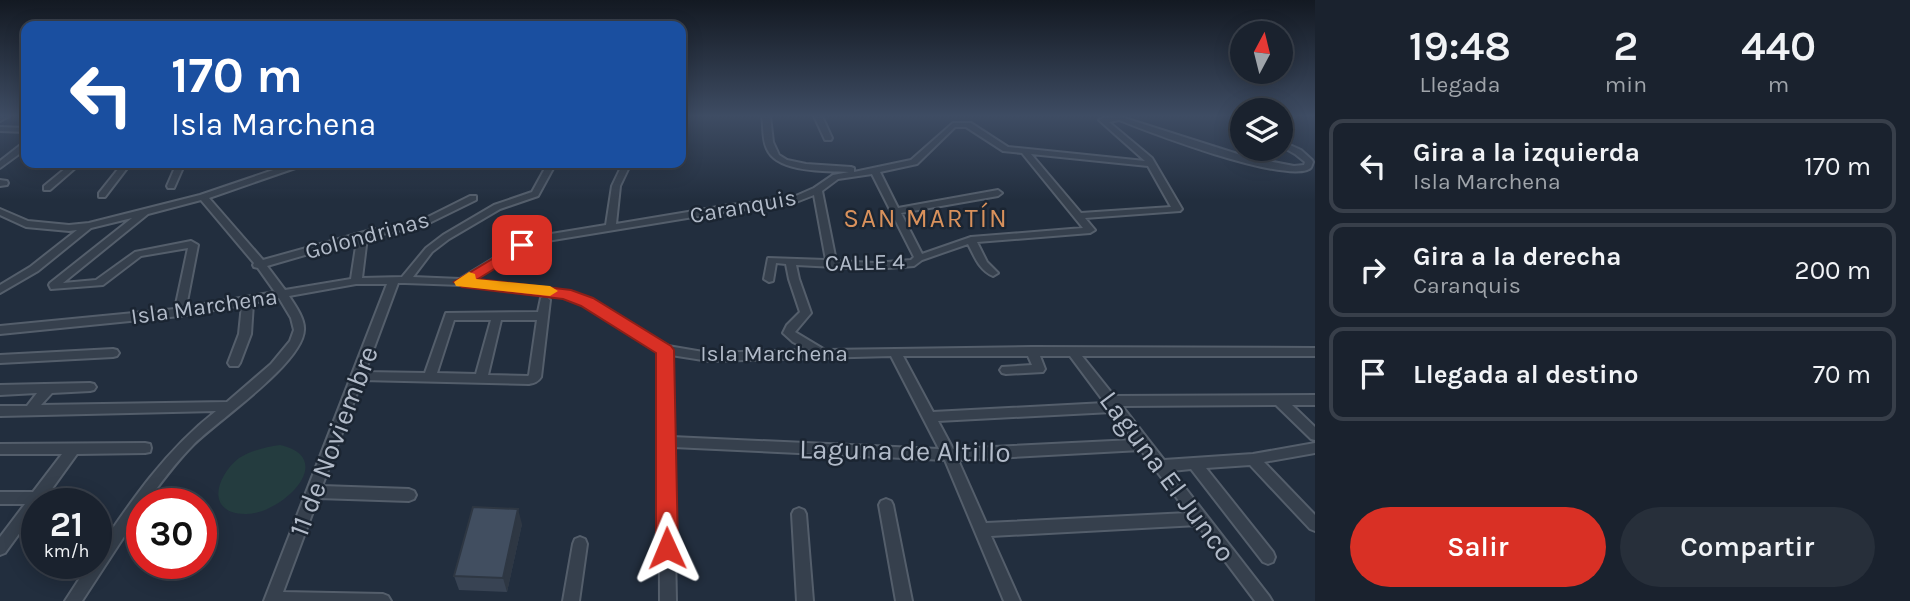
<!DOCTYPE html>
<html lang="es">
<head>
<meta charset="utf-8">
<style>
  body { margin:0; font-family:Karla,sans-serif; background:#272f3a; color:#f1f3f6; height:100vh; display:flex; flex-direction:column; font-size:26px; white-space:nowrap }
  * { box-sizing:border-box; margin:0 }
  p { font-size:23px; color:#9fa4aa }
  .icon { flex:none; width:38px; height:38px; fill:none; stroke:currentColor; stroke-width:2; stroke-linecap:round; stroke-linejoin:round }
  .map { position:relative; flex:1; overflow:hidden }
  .panel { display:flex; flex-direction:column; background:#1a222e; width:595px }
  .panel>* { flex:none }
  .top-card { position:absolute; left:21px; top:21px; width:665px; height:147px; border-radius:14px; box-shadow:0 4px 18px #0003,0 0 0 2px #383f4a; background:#1a4fa0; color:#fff; overflow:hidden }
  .needle { width:46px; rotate:7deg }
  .fabs { position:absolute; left:1230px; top:21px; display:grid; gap:14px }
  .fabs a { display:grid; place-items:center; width:63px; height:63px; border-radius:50%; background:#1a222e; box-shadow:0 4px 18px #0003,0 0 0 2px #383f4a; font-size:35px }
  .speed { position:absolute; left:21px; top:488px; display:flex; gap:14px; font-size:35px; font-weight:700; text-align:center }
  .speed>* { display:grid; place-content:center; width:91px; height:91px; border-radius:50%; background:#1a222e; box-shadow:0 4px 18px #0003,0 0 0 2px #383f4a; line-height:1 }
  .speed small { font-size:18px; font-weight:400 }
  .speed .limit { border:10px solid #d22; background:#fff; color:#111 }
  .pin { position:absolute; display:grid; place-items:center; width:60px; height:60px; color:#fff; margin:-30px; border-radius:14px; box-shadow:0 4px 10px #0006 }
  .me { position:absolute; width:77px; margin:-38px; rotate:359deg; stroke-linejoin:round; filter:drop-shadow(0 0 5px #0008) }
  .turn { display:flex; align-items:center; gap:24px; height:147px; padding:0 35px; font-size:32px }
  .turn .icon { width:91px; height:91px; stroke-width:2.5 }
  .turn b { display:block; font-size:49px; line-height:60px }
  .eta { display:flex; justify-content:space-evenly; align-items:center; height:119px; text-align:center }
  .eta b { font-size:42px; font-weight:600; line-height:49px }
  .button { display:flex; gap:14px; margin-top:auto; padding:14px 35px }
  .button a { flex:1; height:80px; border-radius:42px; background:#d93025; color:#fff; font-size:28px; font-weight:600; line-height:80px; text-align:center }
  .button a+a { background:#272f3a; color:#f1f3f6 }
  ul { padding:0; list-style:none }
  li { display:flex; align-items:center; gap:21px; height:94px; margin:0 14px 10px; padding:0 21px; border:4px solid #383f4a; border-radius:14px }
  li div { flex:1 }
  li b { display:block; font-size:26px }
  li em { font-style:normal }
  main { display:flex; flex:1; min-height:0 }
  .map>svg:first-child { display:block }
  .green { fill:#243c3f }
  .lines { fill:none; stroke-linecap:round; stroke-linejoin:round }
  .minor-casing { stroke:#545e6b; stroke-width:4 }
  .minor { fill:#36404d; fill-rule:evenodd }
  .wall { fill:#384353 }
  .shaded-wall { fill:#2e3743 }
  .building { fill:#414e60; stroke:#2e3743; stroke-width:2 }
  .route { fill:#d93025; stroke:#8d1f18; stroke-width:2 }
  .slow { fill:#f59e0b }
  .labels { text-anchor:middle; stroke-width:5; stroke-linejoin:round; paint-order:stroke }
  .street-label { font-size:23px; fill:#b2bbc9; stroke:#1b2532 }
  .quarter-label { font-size:26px; letter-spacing:2px; fill:#d9915c; stroke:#1b2532 }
  .near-street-label { font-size:28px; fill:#b2bbc9; stroke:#1b2532 }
</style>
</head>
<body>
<main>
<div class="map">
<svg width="1315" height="601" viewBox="0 0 1315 601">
  <rect width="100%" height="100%" fill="#222e3e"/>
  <!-- green -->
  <path class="green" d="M 280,445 C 339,458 282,515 245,514 C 205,513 216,476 239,458 C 252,450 266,447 280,445 Z"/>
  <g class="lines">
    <!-- minor casing -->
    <g class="minor-casing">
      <path id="minor" d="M 0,116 L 9,116 L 0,121 Z
        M 762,116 L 770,116 L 773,142 L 779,155 L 787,160 L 806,164 L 851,167 L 854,168 L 854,172 L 911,160 L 953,123 L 971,123 L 1008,147 L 1145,161 L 1099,120 L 1103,118 L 1118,116 L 1247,157 L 1294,166 L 1304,165 L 1305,162 L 1295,154 L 1281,146 L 1281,141 L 1301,150 L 1312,160 L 1313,162 C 1311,167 1312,168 1307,170 C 1275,180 1154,134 1119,120 L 1109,122 L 1152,158 L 1182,209 L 1180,211 L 1085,218 L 1095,230 L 1090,233 L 977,242 L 987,262 L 998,273 L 993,276 C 979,270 975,257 968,244 L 922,260 L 914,266 L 875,269 L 796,265 L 799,279 L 811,313 L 795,332 L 825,350 L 1032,347 L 1315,348 L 1315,356 L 1082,356 L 1114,396 L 1315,395 L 1315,405 L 1292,405 L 1315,427 L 1315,440 L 1311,439 L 1276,405 L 1122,406 L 1164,460 L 1253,454 L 1315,443 L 1315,453 L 1264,462 L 1315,515 L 1315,531 L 1310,529 L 1250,465 L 1206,468 L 1273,552 L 1275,557 L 1273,562 L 1268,564 L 1263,562 L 1191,469 L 1172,471 L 1269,596 L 1272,601 L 1255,601 L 1198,525 L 991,536 L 1020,601 L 1004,601 L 945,460 L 673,447 L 676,601 L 660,601 L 659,352 L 583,304 L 564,297 L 462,285 L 405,283 L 398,283 L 365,372 L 425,373 L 446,313 L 538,312 L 541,298 L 545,296 L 550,300 L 541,377 C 538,382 534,383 529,384 L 362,380 L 322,486 L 409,489 L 414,491 L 416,495 L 414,499 L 409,501 L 318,498 L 283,592 L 383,594 L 388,596 L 391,601 L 264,601 L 387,284 L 356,284 L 289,296 C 295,305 305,319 304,330 C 303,363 217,421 193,445 C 175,463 160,484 145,504 L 142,504 L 142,509 L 82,601 L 65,601 L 89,564 L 96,564 L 96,553 C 131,501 166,450 216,411 L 0,416 L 0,406 L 27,406 L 37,393 L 0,395 L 0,385 L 90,383 L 94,384 L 96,387 L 94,390 L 90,391 L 52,393 L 41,405 L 227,402 L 271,364 L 290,341 L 294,330 L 291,318 L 279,298 L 253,303 L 251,334 L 240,363 L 238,366 L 230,366 L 228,363 L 239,334 L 242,305 L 180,316 L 0,334 L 0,326 L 175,309 L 188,248 L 141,256 L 103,285 L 51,289 L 49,285 L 50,283 L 132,218 L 91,228 L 38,271 L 0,293 L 0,285 L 30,267 L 77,230 L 69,231 L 26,227 L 0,215 L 0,209 L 28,221 L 69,225 L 89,223 L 200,195 L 294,163 L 305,163 L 304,165 L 209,198 L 263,260 L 371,230 L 418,222 L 470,196 L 476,196 L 476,200 L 423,226 L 367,237 L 362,278 L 402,277 L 426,248 L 443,235 L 494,205 L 532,192 L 548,163 L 556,163 L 538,196 L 500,209 L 449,239 L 432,252 L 413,277 L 460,279 L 519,243 L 539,236 L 606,225 L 612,186 L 623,163 L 631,163 L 620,186 L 616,224 L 730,205 L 789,199 L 814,188 L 833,175 L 849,172 C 827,171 777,173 767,149 C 762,139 764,127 762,116 ZM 955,127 L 966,127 L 1003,151 L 1022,153 L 1083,228 L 971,237 L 922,254 L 901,213 L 998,196 L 1002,193 L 998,190 L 898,208 L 880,172 L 917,164 ZM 1031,154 L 1148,166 L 1171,207 L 1081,213 ZM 872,174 L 914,257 L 911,260 L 875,263 L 836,261 L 822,191 L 838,179 ZM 814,195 L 826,260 L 768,258 L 764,279 L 769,282 L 773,281 L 776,263 L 786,264 L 789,279 L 800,312 L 787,325 L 783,333 L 793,342 L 809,350 L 709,353 L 668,346 L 591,300 L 569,292 L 473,280 L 525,247 L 541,242 L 730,211 L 791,204 ZM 201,200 L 254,263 L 253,265 L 254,267 L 258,268 L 275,292 L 186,307 L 198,245 L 191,241 L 135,252 L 96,280 L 63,283 L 148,214 ZM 357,240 L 351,279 L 285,290 L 267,266 ZM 454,320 L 491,320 L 476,374 L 437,373 ZM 501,320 L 537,320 L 529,375 L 528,376 L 488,375 ZM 671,355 L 709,361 L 891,356 L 939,449 L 672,437 ZM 903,356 L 1028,356 L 1032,365 L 1002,367 L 1000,370 L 1002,373 L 1006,374 L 1043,372 L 1045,369 L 1040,356 L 1070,356 L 1105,403 L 933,412 ZM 1112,412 L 1133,440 L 953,449 L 938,421 ZM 1141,450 L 1188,513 L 986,523 L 958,460 Z
        M 814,116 L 822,116 L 832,138 L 831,140 L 825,140 Z
        M 1281,116 L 1295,116 L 1291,118 L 1281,119 Z
        M 0,127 L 26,128 L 26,132 L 0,131 Z
        M 23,143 L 26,143 L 26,149 L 0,168 L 0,161 Z
        M 72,163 L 81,163 L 50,190 L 44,190 L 44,186 Z
        M 123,163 L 131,163 L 105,197 L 99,197 L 99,193 Z
        M 177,163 L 185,163 L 174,188 L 168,188 L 167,186 Z
        M 0,180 L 7,181 L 8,183 L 7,185 L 0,186 Z
        M 113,349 L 117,350 L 119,353 L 117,356 L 113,357 L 0,363 L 0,355 Z
        M 145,443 L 150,444 L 151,448 L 150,452 L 145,453 L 77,454 L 41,504 L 37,504 L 37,509 L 5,553 L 0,555 L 0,537 L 25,504 L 0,504 L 0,492 L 33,492 L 62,454 L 0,454 L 0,444 Z
        M 886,499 L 891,501 L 893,505 L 912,601 L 896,601 L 879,505 L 881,501 Z
        M 799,508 L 804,510 L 806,514 L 813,601 L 797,601 L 792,514 L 794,510 Z
        M 580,537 L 585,539 L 587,544 L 579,601 L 563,601 L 573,544 L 575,539 Z"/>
    </g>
    <!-- minor -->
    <use href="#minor" class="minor"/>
  </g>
  <!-- wall -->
  <path class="wall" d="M 522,524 L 507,592 L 459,590 L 454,576 Z"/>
  <!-- shaded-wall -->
  <path class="shaded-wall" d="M 518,509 L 522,524 L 507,592 L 503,578 Z"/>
  <!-- building -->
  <path class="building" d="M 473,507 L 518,509 L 503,578 L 454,576 Z"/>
  <!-- sky -->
  <linearGradient id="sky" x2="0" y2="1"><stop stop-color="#131922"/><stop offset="0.58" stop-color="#3e4c63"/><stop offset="1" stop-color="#3e4c63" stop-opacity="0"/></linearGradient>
  <rect width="1315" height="200" fill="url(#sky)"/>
  <!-- route -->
  <path class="route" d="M 522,241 L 527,242 L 529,245 L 527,249 L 478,279 L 571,290 L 593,298 L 671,346 L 674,350 L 678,548 L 675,555 L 667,558 L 660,555 L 656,548 L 656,353 L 581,306 L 563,299 L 462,287 L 454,282 Z"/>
  <!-- slow -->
  <path class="slow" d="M 469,272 L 475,274 L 476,279 L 550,286 L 558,291 L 550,296 L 456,286 L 454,282 Z"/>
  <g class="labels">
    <!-- street labels -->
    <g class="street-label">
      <text transform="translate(743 206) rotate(-10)" y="8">Caranquis</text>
      <text transform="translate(367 235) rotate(-15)" y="8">Golondrinas</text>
      <text transform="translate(865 262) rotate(-1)" y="8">CALLE 4</text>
      <text transform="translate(204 306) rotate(-8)" y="8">Isla Marchena</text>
      <text x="774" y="361">Isla Marchena</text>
    </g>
    <!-- quarter labels -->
    <g class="quarter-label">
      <text x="926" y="227">SAN MARTÍN</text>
    </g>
    <!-- near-street labels -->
    <g class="near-street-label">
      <text transform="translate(333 441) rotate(-69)" y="10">11 de Noviembre</text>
      <text transform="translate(905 450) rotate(1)" y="10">Laguna de Altillo</text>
      <text transform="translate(1168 476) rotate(53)" y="10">Laguna El Junco</text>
    </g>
  </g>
</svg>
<div class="fabs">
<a><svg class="needle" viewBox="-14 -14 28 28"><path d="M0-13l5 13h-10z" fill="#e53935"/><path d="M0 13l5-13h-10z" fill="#9fa4aa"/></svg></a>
<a><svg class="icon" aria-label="layers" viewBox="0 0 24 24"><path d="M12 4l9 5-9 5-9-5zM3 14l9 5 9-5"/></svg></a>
</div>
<div class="speed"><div>21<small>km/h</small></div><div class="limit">30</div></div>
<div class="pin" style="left:522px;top:245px;background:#d93025"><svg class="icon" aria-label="arrive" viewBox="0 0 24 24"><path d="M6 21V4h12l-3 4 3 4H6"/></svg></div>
<svg class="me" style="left:667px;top:548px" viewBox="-20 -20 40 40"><path d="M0-17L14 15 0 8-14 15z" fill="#d93025" stroke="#fff" stroke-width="4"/></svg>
<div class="top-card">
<div class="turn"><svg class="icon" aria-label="left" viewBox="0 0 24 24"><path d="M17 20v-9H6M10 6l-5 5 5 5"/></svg><div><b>170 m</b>Isla Marchena</div></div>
</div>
</div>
<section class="panel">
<div class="eta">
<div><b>19:48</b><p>Llegada</p></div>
<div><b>2</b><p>min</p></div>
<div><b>440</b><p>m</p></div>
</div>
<ul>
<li><svg class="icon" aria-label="left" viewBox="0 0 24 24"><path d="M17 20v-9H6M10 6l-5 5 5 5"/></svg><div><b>Gira a la izquierda</b><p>Isla Marchena</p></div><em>170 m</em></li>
<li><svg class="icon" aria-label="right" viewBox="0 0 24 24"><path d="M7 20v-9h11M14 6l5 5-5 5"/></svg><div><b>Gira a la derecha</b><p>Caranquis</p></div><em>200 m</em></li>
<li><svg class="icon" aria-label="arrive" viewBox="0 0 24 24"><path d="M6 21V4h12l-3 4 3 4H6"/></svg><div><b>Llegada al destino</b></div><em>70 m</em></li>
</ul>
<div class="button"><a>Salir</a><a>Compartir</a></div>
</section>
</main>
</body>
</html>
